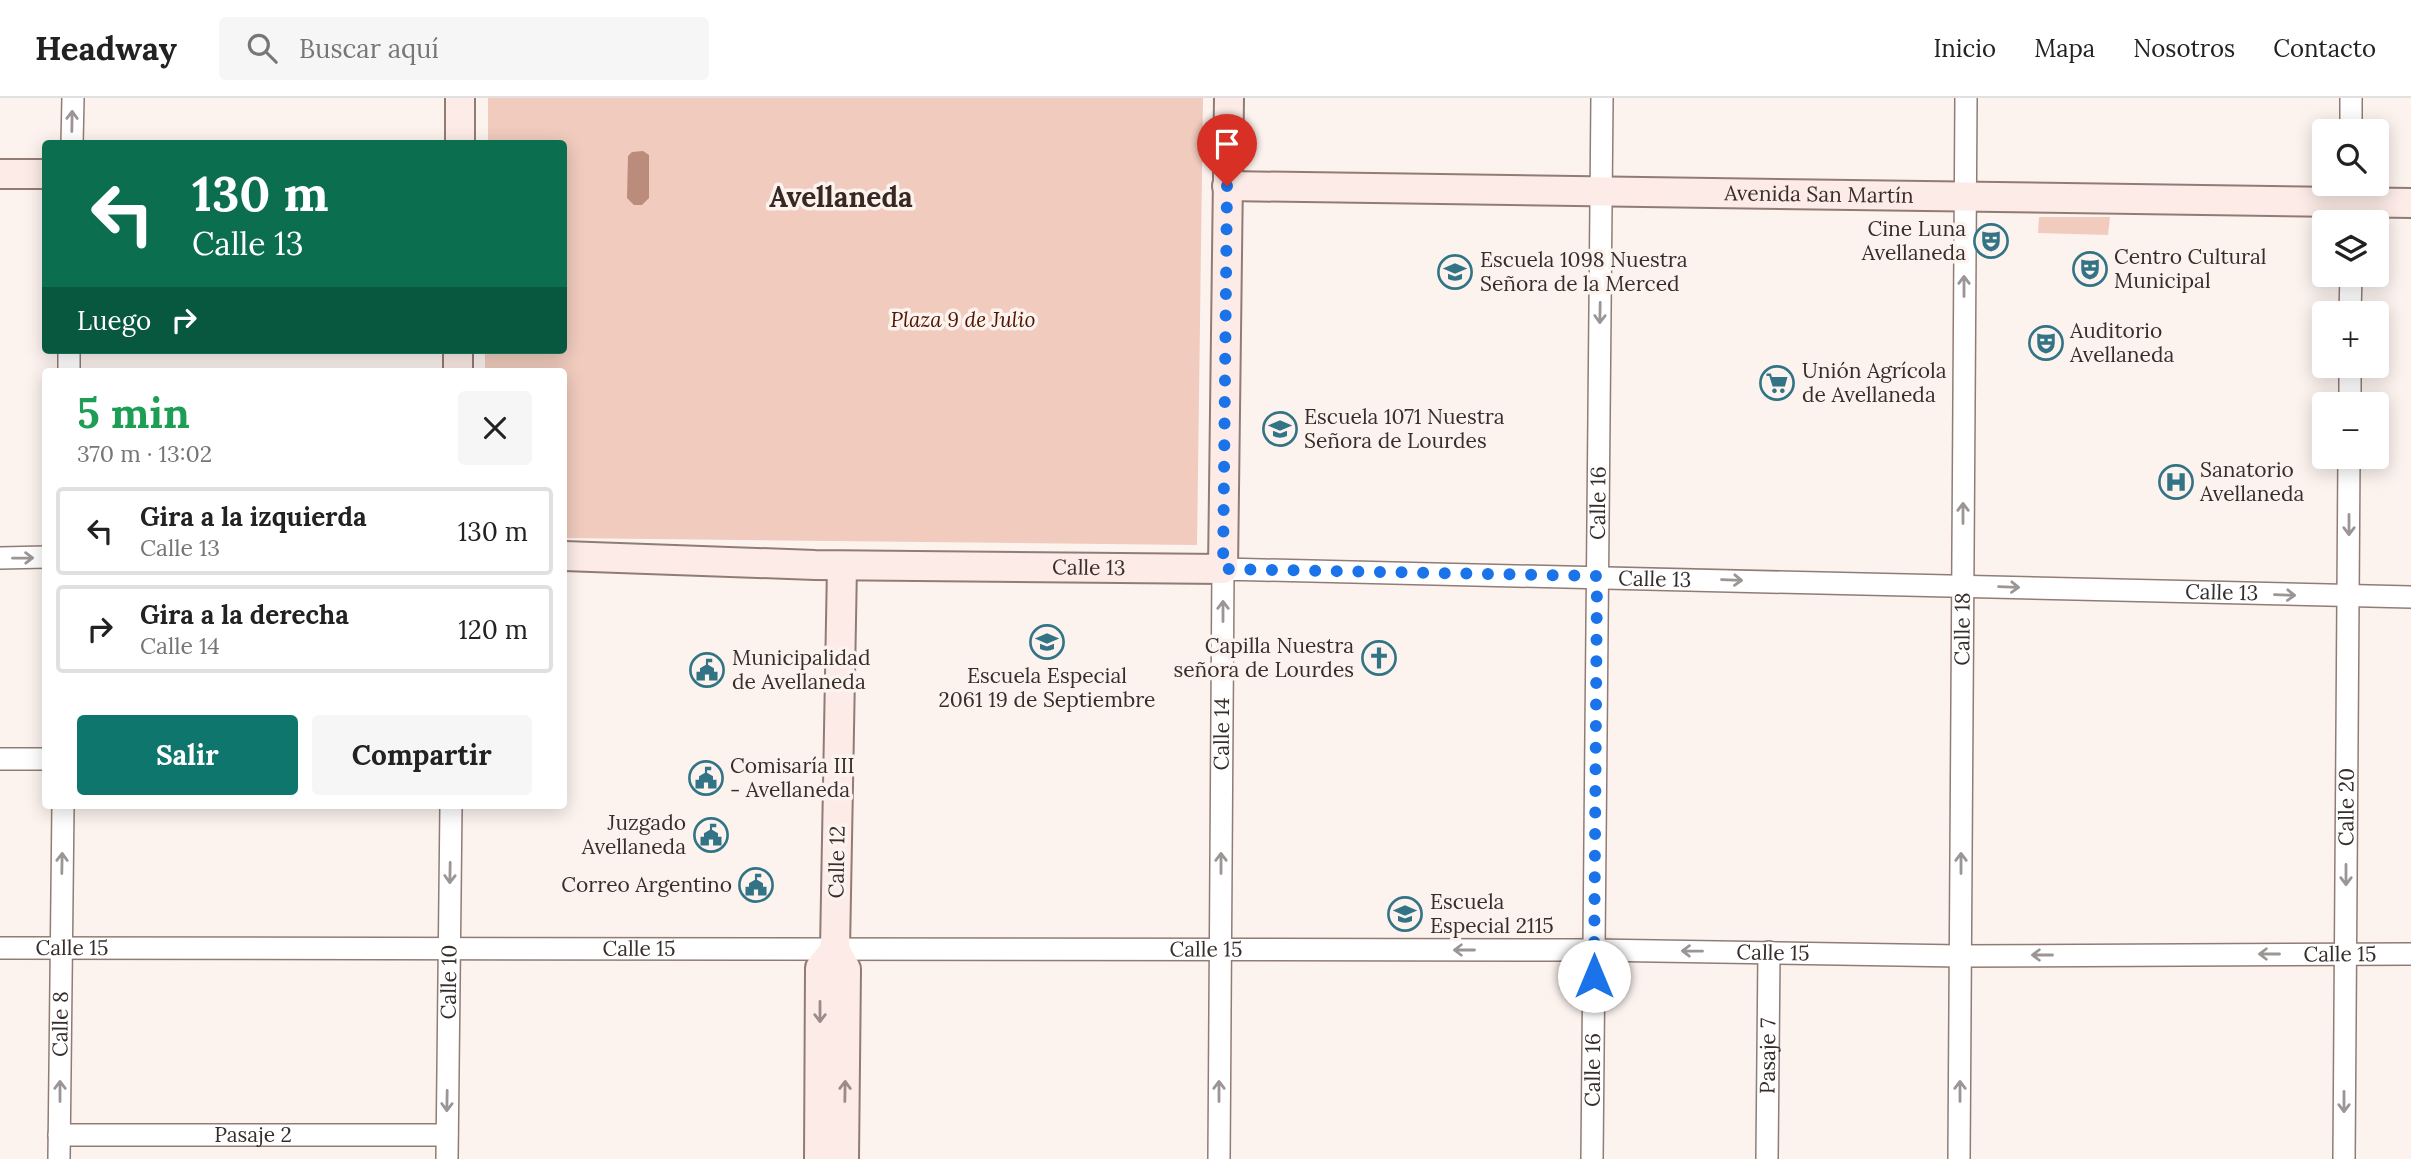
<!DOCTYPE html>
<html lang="es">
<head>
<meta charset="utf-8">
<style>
  body { margin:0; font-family:Lora,serif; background:#f6f6f6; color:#222; height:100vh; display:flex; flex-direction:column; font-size:26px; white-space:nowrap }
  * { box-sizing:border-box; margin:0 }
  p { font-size:23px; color:#767676 }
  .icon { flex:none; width:38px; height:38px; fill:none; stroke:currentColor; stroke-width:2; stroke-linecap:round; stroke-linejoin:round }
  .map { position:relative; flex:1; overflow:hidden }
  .side { position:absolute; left:42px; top:270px; width:525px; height:441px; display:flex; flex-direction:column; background:#fff; border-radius:7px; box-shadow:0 4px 18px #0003 }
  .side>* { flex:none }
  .top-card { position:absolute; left:42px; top:42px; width:525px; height:214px; border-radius:7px; box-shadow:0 4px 18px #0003; background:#0b6e4f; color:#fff; overflow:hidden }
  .buttons { position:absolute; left:2312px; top:21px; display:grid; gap:14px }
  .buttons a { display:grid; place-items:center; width:77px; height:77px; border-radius:7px; background:#fff; box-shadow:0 4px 18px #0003; font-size:35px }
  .pin { position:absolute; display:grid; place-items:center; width:60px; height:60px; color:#fff; margin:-72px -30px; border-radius:50% 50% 50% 0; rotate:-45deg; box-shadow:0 0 7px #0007 }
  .pin .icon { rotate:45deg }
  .me { position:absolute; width:77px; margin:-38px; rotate:0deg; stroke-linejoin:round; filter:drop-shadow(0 0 5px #0008) }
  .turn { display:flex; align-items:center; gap:24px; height:147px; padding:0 35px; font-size:32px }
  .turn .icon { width:91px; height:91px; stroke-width:2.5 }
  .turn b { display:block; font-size:49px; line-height:60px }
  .then { display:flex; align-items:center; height:66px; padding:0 35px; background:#0003; gap:14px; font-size:26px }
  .round { display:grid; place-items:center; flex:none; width:74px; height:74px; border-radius:7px; background:#f6f6f6 }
  .head { display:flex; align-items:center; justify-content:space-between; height:119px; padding:0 35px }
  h1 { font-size:42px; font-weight:800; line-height:52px; color:#1e9e55 }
  .button { display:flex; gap:14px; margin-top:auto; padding:14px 35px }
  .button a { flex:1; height:80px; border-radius:7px; background:#0f766e; color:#fff; font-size:28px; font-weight:800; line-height:80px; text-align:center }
  .button a+a { background:#f6f6f6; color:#222 }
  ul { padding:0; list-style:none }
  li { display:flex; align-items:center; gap:21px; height:88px; margin:0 14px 10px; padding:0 21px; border:4px solid #e0e0e0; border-radius:7px }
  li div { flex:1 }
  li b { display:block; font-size:26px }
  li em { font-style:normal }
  header { display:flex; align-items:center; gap:42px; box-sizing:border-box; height:98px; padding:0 35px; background:#fff; border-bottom:2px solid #e0e0e0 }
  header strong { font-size:33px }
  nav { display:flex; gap:38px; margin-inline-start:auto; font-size:24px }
  .search { width:490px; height:63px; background:#f6f6f6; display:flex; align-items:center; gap:18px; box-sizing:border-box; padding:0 24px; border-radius:7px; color:#767676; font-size:26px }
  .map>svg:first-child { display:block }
  .green { fill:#f0cbbe }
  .water { fill:#bb8c7c }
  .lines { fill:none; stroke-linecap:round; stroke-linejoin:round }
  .street-casing { stroke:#917c75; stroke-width:24 }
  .secondary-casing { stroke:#917c75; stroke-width:32 }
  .street { stroke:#fff; stroke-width:21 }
  .secondary { stroke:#fcebe6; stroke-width:28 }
  .oneway { stroke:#9b9695 }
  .oneway2 { stroke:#9a8c88 }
  .route { stroke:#1a73e8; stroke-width:12; stroke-dasharray:0 21.6 }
  .labels { text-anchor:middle; stroke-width:7; stroke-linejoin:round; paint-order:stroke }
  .street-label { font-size:21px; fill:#372e2b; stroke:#fcf3ef }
  .poi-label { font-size:21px; fill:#372e2b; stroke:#fcf3ef; text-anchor:start }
  .park-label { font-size:21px; font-style:italic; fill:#501500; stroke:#fcf3ef }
  .district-label { font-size:28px; font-weight:bold; fill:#392722; stroke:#fcf3ef }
</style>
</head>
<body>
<header>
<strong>Headway</strong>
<div class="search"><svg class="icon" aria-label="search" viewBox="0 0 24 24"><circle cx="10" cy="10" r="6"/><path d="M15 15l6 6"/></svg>Buscar aquí</div>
<nav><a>Inicio</a><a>Mapa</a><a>Nosotros</a><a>Contacto</a></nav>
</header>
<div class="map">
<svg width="2411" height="1061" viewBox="0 0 2411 1061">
  <rect width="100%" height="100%" fill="#fcf3ef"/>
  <!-- green -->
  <path class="green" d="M 488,0 L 1203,0 L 1197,447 L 564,440 L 564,273 L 485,273 L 485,252 L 564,252 L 564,46 L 488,45 Z
    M 2039,119 L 2110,119 L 2108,137 L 2038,135 Z"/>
  <!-- water -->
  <path class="water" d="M 643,53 L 649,57 L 649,100 L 642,107 L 634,107 L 627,100 L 628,58 L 632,54 Z"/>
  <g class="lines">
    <!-- street casing -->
    <g class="street-casing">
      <g id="street">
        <path d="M 2351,33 L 2351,0"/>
        <path d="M 72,46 L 73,0"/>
        <path d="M 2351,124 L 2351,86"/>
        <path d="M 2350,215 L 2351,177"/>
        <path d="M 69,273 L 69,252"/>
        <path d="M 2350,306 L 2350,268"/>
        <path d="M 0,460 L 46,459"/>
        <path d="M 0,661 L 46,661"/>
        <path id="s1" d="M 0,850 L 1594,852 L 1960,858 L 2411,856"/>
        <path id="s2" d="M 59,1037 L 447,1037"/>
        <path id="s3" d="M 59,1061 L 63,707"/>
        <path id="s4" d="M 447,1061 L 451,707"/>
        <path id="s5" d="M 1219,1061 L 1223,471 L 2411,499"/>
        <path id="s6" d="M 1592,1061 L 1602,0"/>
        <path id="s7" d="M 1767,1061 L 1769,854"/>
        <path id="s8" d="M 1959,1061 L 1966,0"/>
        <path id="s9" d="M 2344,1061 L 2349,359"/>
      </g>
    </g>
    <!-- secondary casing -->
    <g class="secondary-casing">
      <g id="secondary">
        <path d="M 460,46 L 460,0"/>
        <path d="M 0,76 L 46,76"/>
        <path id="s10" d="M 1227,88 L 2411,105"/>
        <path d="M 458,273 L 458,252"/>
        <path id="s11" d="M 564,458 L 815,467 L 1223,471 L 1229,0"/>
        <path d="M 842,468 L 835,851 L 846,871 L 844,1061"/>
        <path d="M 819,1061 L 820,870 L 835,851"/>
      </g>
    </g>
    <!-- street -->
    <use href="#street" class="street"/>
    <!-- secondary -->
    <use href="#secondary" class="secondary"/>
  </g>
  <!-- one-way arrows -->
  <defs><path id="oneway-shaft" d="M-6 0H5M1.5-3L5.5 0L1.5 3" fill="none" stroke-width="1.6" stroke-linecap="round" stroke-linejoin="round" transform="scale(1.75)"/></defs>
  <g class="oneway">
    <use href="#oneway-shaft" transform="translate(72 23) rotate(-89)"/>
    <use href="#oneway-shaft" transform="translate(1964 188) rotate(-90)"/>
    <use href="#oneway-shaft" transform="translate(1600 215) rotate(91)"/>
    <use href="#oneway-shaft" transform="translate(1963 415) rotate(-90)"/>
    <use href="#oneway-shaft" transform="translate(2349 427) rotate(90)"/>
    <use href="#oneway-shaft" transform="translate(23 460) rotate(-1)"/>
    <use href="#oneway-shaft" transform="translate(1732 482) rotate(2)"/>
    <use href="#oneway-shaft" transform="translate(2009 489) rotate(2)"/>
    <use href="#oneway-shaft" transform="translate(2285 497) rotate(2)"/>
    <use href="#oneway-shaft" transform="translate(1223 513) rotate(-90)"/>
    <use href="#oneway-shaft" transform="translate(62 765) rotate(-89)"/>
    <use href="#oneway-shaft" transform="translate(1221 765) rotate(-90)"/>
    <use href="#oneway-shaft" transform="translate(1961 765) rotate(-90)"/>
    <use href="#oneway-shaft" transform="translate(450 775) rotate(91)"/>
    <use href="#oneway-shaft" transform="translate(2346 777) rotate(90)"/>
    <use href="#oneway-shaft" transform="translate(1464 852) rotate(-180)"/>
    <use href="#oneway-shaft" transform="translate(1692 853) rotate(-179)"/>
    <use href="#oneway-shaft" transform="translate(2269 856) rotate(180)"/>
    <use href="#oneway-shaft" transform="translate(2042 857) rotate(180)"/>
    <use href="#oneway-shaft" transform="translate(60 993) rotate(-90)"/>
    <use href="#oneway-shaft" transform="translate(1219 993) rotate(-90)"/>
    <use href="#oneway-shaft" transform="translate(1960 993) rotate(-90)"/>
    <use href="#oneway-shaft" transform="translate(447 1003) rotate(91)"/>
    <use href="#oneway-shaft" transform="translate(2344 1004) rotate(90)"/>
  </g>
  <g class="oneway2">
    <use href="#oneway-shaft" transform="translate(820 914) rotate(90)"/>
    <use href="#oneway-shaft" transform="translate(845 993) rotate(-89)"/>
  </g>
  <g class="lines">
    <!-- route -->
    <path class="route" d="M 1227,88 L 1223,471 L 1597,478 L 1594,878"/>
  </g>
  <!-- icons -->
  <defs>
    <g id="theatre-ring" transform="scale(1.75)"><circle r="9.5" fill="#fcf3ef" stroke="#327486" stroke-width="1.5"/><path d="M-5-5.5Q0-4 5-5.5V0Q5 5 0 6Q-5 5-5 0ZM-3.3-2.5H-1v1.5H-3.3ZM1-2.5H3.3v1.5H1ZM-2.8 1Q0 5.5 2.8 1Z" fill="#327486"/></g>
    <g id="school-ring" transform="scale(1.75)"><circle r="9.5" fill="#fcf3ef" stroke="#327486" stroke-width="1.5"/><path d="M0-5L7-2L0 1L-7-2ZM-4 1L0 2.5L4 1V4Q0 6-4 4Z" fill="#327486"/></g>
    <g id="supermarket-ring" transform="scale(1.75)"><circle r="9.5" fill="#fcf3ef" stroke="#327486" stroke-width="1.5"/><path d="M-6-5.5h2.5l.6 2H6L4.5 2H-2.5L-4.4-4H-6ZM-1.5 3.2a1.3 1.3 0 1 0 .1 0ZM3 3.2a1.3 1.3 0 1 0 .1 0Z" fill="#327486"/></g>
    <g id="hospital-ring" transform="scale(1.75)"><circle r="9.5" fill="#fcf3ef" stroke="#327486" stroke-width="1.5"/><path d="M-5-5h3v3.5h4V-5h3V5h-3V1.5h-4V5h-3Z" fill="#327486"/></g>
    <g id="church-ring" transform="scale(1.75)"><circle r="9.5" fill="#fcf3ef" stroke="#327486" stroke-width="1.5"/><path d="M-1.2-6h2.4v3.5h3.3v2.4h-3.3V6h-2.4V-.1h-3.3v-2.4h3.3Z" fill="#327486"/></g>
    <g id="civic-ring" transform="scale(1.75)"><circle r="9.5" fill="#fcf3ef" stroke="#327486" stroke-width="1.5"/><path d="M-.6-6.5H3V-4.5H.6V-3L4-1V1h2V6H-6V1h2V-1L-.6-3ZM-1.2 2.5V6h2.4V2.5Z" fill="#327486"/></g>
  </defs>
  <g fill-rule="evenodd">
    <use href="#theatre-ring" x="1991" y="143"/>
    <use href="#theatre-ring" x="2090" y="171"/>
    <use href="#school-ring" x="1455" y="174"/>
    <use href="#theatre-ring" x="2046" y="245"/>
    <use href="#supermarket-ring" x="1777" y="285"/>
    <use href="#school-ring" x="1280" y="331"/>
    <use href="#hospital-ring" x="2176" y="384"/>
    <use href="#school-ring" x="1047" y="544"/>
    <use href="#church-ring" x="1379" y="560"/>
    <use href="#civic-ring" x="707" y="572"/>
    <use href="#civic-ring" x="706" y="680"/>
    <use href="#civic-ring" x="711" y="737"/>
    <use href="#civic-ring" x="756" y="787"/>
    <use href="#school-ring" x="1405" y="816"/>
  </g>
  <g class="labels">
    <!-- street labels -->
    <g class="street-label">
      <text dy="7" stroke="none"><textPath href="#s10" startOffset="592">Avenida San Martín</textPath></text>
      <text dy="7" stroke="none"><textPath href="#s6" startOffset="656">Calle 16</textPath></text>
      <text dy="7" stroke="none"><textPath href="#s11" startOffset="525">Calle 13</textPath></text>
      <text dy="7" stroke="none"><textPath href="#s5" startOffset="1022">Calle 13</textPath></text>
      <text dy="7" stroke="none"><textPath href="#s5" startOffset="1589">Calle 13</textPath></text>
      <text dy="7" stroke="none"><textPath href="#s8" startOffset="530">Calle 18</textPath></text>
      <text dy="7" stroke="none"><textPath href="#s5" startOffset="425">Calle 14</textPath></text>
      <text dy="7" stroke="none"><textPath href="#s9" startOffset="352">Calle 20</textPath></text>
      <text transform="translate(837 764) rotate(-89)" y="7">Calle 12</text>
      <text dy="7" stroke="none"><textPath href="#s1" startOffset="72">Calle 15</textPath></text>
      <text dy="7" stroke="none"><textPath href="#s1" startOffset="639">Calle 15</textPath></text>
      <text dy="7" stroke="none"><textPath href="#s1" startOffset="1206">Calle 15</textPath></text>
      <text dy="7" stroke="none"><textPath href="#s1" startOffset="1773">Calle 15</textPath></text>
      <text dy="7" stroke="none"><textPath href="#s1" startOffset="2340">Calle 15</textPath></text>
      <text dy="7" stroke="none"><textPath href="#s4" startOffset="177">Calle 10</textPath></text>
      <text dy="7" stroke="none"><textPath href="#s3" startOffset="135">Calle 8</textPath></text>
      <text dy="7" stroke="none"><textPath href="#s7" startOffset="103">Pasaje 7</textPath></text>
      <text dy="7" stroke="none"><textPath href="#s6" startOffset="89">Calle 16</textPath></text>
      <text dy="7" stroke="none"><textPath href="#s2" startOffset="194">Pasaje 2</textPath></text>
    </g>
    <!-- poi labels -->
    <g class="poi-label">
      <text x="1966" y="138" text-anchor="end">Cine Luna<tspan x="1966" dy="24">Avellaneda</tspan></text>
      <text x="2114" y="166">Centro Cultural<tspan x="2114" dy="24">Municipal</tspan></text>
      <text x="1480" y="169">Escuela 1098 Nuestra<tspan x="1480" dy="24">Señora de la Merced</tspan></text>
      <text x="2070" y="240">Auditorio<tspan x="2070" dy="24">Avellaneda</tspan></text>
      <text x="1802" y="280">Unión Agrícola<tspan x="1802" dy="24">de Avellaneda</tspan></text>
      <text x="1304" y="326">Escuela 1071 Nuestra<tspan x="1304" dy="24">Señora de Lourdes</tspan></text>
      <text x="2200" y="379">Sanatorio<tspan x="2200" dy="24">Avellaneda</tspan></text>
      <text x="1354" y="555" text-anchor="end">Capilla Nuestra<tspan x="1354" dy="24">señora de Lourdes</tspan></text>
      <text x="732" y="567">Municipalidad<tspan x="732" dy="24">de Avellaneda</tspan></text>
      <text x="1047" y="585" text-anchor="middle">Escuela Especial<tspan x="1047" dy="24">2061 19 de Septiembre</tspan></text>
      <text x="730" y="675">Comisaría III<tspan x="730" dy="24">- Avellaneda</tspan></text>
      <text x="686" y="732" text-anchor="end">Juzgado<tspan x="686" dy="24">Avellaneda</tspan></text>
      <text x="732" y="794" text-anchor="end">Correo Argentino</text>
      <text x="1430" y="811">Escuela<tspan x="1430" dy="24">Especial 2115</tspan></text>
    </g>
    <!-- park labels -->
    <g class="park-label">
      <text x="963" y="229">Plaza 9 de Julio</text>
    </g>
    <!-- district labels -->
    <g class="district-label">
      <text x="841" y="109">Avellaneda</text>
    </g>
  </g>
</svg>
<div class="buttons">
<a><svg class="icon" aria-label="search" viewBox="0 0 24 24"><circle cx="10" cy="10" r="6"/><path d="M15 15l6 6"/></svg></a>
<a><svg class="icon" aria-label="layers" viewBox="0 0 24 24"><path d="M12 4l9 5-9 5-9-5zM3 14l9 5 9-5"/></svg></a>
<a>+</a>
<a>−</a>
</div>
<div class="pin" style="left:1227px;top:88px;background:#d93025"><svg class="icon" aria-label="arrive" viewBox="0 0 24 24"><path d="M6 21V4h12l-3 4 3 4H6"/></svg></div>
<svg class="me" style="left:1594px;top:878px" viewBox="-20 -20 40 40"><circle r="19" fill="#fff"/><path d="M0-13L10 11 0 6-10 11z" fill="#1a73e8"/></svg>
<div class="top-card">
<div class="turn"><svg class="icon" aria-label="left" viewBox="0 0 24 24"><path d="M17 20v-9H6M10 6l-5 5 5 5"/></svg><div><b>130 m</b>Calle 13</div></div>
<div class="then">Luego<svg class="icon" aria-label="right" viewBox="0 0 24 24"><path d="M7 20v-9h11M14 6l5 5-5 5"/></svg></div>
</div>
<section class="side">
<div class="head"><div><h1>5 min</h1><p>370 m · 13:02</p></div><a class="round"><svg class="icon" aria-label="close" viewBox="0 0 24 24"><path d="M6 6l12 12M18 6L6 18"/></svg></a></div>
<ul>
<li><svg class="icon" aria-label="left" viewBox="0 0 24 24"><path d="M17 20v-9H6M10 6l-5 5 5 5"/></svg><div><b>Gira a la izquierda</b><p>Calle 13</p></div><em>130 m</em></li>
<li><svg class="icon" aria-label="right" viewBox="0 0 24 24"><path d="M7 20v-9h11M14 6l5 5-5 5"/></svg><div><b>Gira a la derecha</b><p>Calle 14</p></div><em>120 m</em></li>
</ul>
<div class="button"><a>Salir</a><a>Compartir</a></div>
</section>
</div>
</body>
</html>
